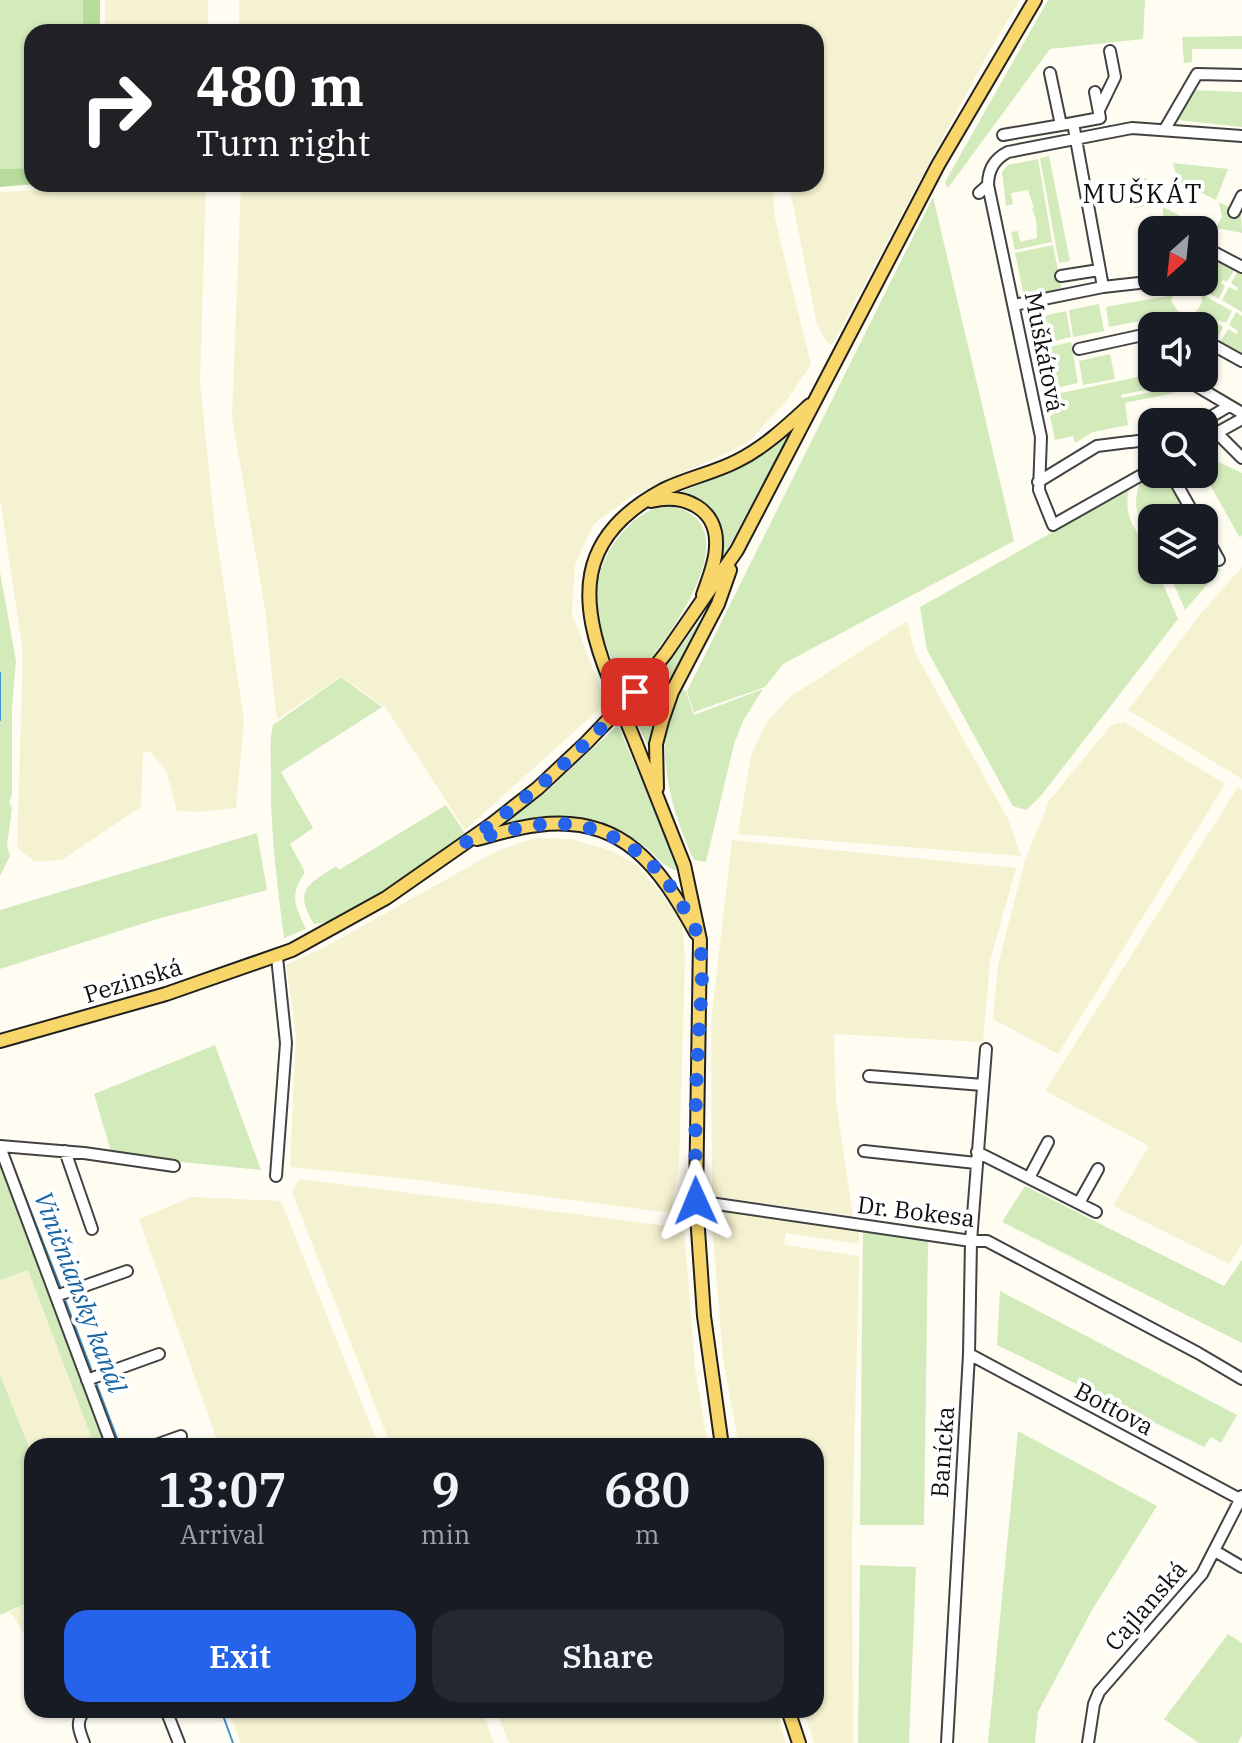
<!DOCTYPE html>
<html lang="en">
<head>
<meta charset="utf-8">
<style>
  body { margin:0; font-family:"IBM Plex Serif",serif; background:#242831; color:#f1f3f6; height:100vh; display:flex; flex-direction:column; font-size:30px; white-space:nowrap }
  * { box-sizing:border-box; margin:0 }
  p { font-size:26px; color:#9ea1a6 }
  .icon { flex:none; width:44px; height:44px; fill:none; stroke:currentColor; stroke-width:2; stroke-linecap:round; stroke-linejoin:round }
  .map { position:relative; flex:1; overflow:hidden }
  .details { position:absolute; left:24px; top:1438px; width:800px; height:280px; display:flex; flex-direction:column; background:#171b24; border-radius:24px; box-shadow:0 2px 6px #0004 }
  .details>* { flex:none }
  .top-card { position:absolute; left:24px; top:24px; width:800px; height:168px; border-radius:24px; box-shadow:0 2px 6px #0004; background:#202124; color:#fff; overflow:hidden }
  .needle { width:52px; rotate:207deg }
  .controls { position:absolute; left:1138px; top:216px; display:grid; gap:16px }
  .controls a { display:grid; place-items:center; width:80px; height:80px; border-radius:16px; background:#171b24; box-shadow:0 2px 6px #0004; font-size:40px }
  .pin { position:absolute; display:grid; place-items:center; width:68px; height:68px; color:#fff; margin:-34px; border-radius:16px; box-shadow:0 4px 12px #0006 }
  .me { position:absolute; width:88px; margin:-44px; rotate:359deg; stroke-linejoin:round; filter:drop-shadow(0 0 6px #0008) }
  .turn { display:flex; align-items:center; gap:28px; height:168px; padding:0 40px; font-size:36px }
  .turn .icon { width:104px; height:104px; stroke-width:2.5 }
  .turn b { display:block; font-size:56px; line-height:68px }
  .eta { display:flex; justify-content:space-evenly; align-items:center; height:136px; text-align:center }
  .eta b { font-size:48px; font-weight:600; line-height:56px }
  .primary-button { display:flex; gap:16px; margin-top:auto; padding:16px 40px }
  .primary-button a { flex:1; height:92px; border-radius:24px; background:#2563eb; color:#fff; font-size:32px; font-weight:600; line-height:92px; text-align:center }
  .primary-button a+a { background:#242831; color:#f1f3f6 }
  .map>svg:first-child { display:block }
  .farmland { fill:#f5f2d1 }
  .green { fill:#d3eabb }
  .forest { fill:#b6db9a }
  .lines { fill:none; stroke-linecap:round; stroke-linejoin:round }
  .stream { stroke:#3d93ce; stroke-width:2 }
  .minor-casing { stroke:#424242; stroke-width:14 }
  .major-casing { stroke:#202020; stroke-width:16 }
  .minor { stroke:#fff; stroke-width:10 }
  .major { stroke:#f8d669; stroke-width:12 }
  .major-bridge-casing { stroke:#202020; stroke-width:16; stroke-linecap:butt }
  .major-bridge { stroke:#f8d669; stroke-width:12 }
  .route { stroke:#2563eb; stroke-width:14; stroke-dasharray:0 25.2 }
  .labels { text-anchor:middle; stroke-width:8; stroke-linejoin:round; paint-order:stroke }
  .street-label { font-size:24px; fill:#0f0f0f; stroke:#fff }
  .neighbourhood-label { font-size:26px; letter-spacing:2px; fill:#0f0f0f; stroke:#fff }
  .water-label { font-size:26px; font-style:italic; fill:#1764a2; stroke:#fff }
</style>
</head>
<body>
<div class="map">
<svg width="1242" height="1743" viewBox="0 0 1242 1743">
  <rect width="100%" height="100%" fill="#fffcf2"/>
  <!-- farmland -->
  <path class="farmland" d="M 105,0 L 208,0 L 208,32 L 105,32 Z
    M 239,0 L 1020,0 L 986,57 L 832,345 L 827,342 L 817,325 L 789,184 L 816,184 L 816,32 L 239,32 Z
    M 105,184 L 206,184 L 200,384 L 214,519 L 244,720 L 236,808 L 199,812 L 177,811 L 166,770 L 149,751 L 143,753 L 141,807 L 62,860 L 35,862 L 17,848 L 23,653 L 0,498 L 0,192 L 104,187 Z
    M 241,184 L 772,184 L 775,219 L 811,364 L 786,401 L 748,443 L 630,497 L 594,524 L 575,564 L 572,614 L 606,703 L 465,830 L 386,708 L 341,676 L 278,719 L 276,714 L 265,609 L 232,417 Z
    M 1242,567 L 1242,779 L 1128,710 L 1197,618 Z
    M 907,621 L 915,653 L 1008,819 L 1021,856 L 738,834 L 751,755 L 767,722 L 790,697 Z
    M 1124,722 L 1225,784 L 1058,1054 L 993,1019 L 998,965 L 1025,860 L 1049,801 L 1111,725 Z
    M 1238,787 L 1242,790 L 1242,1244 L 1229,1264 L 1113,1206 L 1149,1146 L 1045,1091 Z
    M 534,838 L 571,839 L 612,851 L 638,866 L 682,919 L 685,959 L 679,1162 L 671,1213 L 401,1178 L 290,1167 L 296,1036 L 286,965 L 325,947 L 497,851 Z
    M 732,840 L 1016,868 L 990,961 L 983,1042 L 834,1034 L 836,1102 L 853,1216 L 712,1196 L 711,1022 Z
    M 299,1179 L 684,1228 L 695,1368 L 708,1446 L 391,1446 L 292,1192 Z
    M 192,1197 L 281,1201 L 379,1446 L 219,1446 L 139,1219 Z
    M 711,1209 L 859,1231 L 859,1244 L 786,1233 L 784,1245 L 859,1256 L 852,1544 L 853,1743 L 814,1743 L 804,1710 L 816,1710 L 816,1446 L 739,1446 L 723,1359 Z
    M 28,1270 L 92,1436 L 61,1446 L 32,1446 L 31,1455 L 0,1379 L 0,1280 Z
    M 32,1601 L 32,1645 L 10,1612 Z
    M 228,1710 L 482,1710 L 494,1743 L 241,1743 Z
    M 496,1710 L 776,1710 L 786,1743 L 509,1743 Z"/>
  <!-- green -->
  <path class="green" d="M 0,0 L 83,0 L 83,32 L 32,32 L 32,168 L 0,169 Z
    M 1048,0 L 1145,0 L 1143,39 L 1050,49 L 948,188 L 945,182 Z
    M 1242,36 L 1242,49 L 1192,49 L 1192,62 L 1184,63 L 1182,37 Z
    M 1192,90 L 1242,92 L 1242,127 L 1177,120 Z
    M 1049,156 L 1070,261 L 1059,263 L 1040,158 Z
    M 1038,159 L 1052,242 L 1015,250 L 1011,232 L 1018,231 L 1020,242 L 1037,238 L 1036,219 L 1032,209 L 1034,208 L 1028,190 L 1011,193 L 1013,204 L 1006,206 L 1002,172 L 1008,165 Z
    M 1173,163 L 1228,169 L 1216,200 L 1178,181 Z
    M 1147,178 L 1152,205 L 1135,208 L 1130,181 Z
    M 933,197 L 1014,541 L 783,664 L 765,687 L 694,712 L 687,691 Z
    M 1219,202 L 1241,213 L 1242,233 L 1216,228 L 1222,217 Z
    M 1163,207 L 1204,228 L 1203,230 L 1182,230 L 1163,220 Z
    M 1053,245 L 1062,290 L 1024,296 L 1015,253 Z
    M 1214,260 L 1234,270 L 1227,282 L 1223,280 L 1221,283 L 1225,286 L 1219,299 L 1190,283 L 1204,282 Z
    M 1238,271 L 1242,274 L 1242,312 L 1222,300 L 1229,287 L 1237,291 L 1238,288 L 1231,283 Z
    M 1201,294 L 1232,311 L 1226,323 L 1218,320 L 1217,323 L 1223,327 L 1217,339 L 1204,332 L 1204,326 L 1192,326 L 1184,322 L 1183,314 L 1196,312 L 1202,302 Z
    M 1173,295 L 1171,301 L 1179,313 L 1109,327 L 1106,307 Z
    M 1099,304 L 1104,331 L 1073,337 L 1069,310 Z
    M 1066,311 L 1071,337 L 1035,346 L 1029,319 Z
    M 1236,312 L 1242,316 L 1242,353 L 1221,341 L 1228,329 L 1236,334 L 1238,331 L 1229,325 Z
    M 1071,342 L 1078,383 L 1045,390 L 1037,350 Z
    M 1110,354 L 1115,379 L 1083,385 L 1079,361 Z
    M 1152,374 L 1152,378 L 1178,378 L 1173,384 L 1121,395 L 1122,398 L 1173,388 L 1174,393 L 1125,403 L 1128,425 L 1093,432 L 1075,443 L 1073,436 L 1055,440 L 1046,396 Z
    M 794,428 L 716,570 C 727,534 722,500 680,492 C 722,476 763,462 794,428 Z
    M 1204,455 L 1242,473 L 1242,535 L 1240,538 L 1204,474 Z
    M 1153,474 L 1165,474 L 1190,518 L 1152,518 L 1152,540 C 1137,518 1131,506 1141,480 Z
    M 1129,489 C 1120,531 1152,536 1152,570 L 1157,570 L 1178,619 L 1040,797 L 1026,810 L 1013,806 L 927,650 L 920,607 Z
    M 664,505 C 766,519 656,655 625,690 C 603,642 580,590 615,542 C 629,523 641,512 664,505 Z
    M 1204,542 L 1220,570 L 1185,610 L 1168,570 L 1204,570 Z
    M 0,572 L 16,661 L 12,708 L 12,795 L 9,802 L 12,808 L 7,846 L 10,856 L 0,876 Z
    M 715,599 C 689,650 656,695 650,753 L 631,707 L 682,645 Z
    M 341,677 L 382,707 L 281,772 L 313,828 L 290,844 L 305,872 C 289,896 295,905 306,929 L 284,938 C 277,882 270,831 271,774 C 271,756 269,743 273,725 Z
    M 680,688 L 686,691 L 694,715 L 763,689 L 743,721 L 734,744 L 706,862 L 694,860 C 676,822 663,779 665,737 C 665,721 674,702 680,688 Z
    M 618,725 L 675,859 L 679,871 C 662,868 653,851 639,842 C 597,815 546,811 499,827 L 544,794 Z
    M 446,805 L 465,833 L 385,891 L 335,921 L 314,924 C 293,889 308,885 336,866 L 339,870 Z
    M 257,833 L 267,890 L 157,919 L 0,969 L 0,910 Z
    M 215,1045 L 261,1170 L 112,1155 L 94,1094 Z
    M 0,1160 L 108,1446 L 61,1446 L 91,1436 L 28,1270 L 0,1280 Z
    M 1025,1186 L 1224,1286 L 1242,1260 L 1242,1343 L 1002,1222 Z
    M 863,1232 L 928,1241 L 924,1525 L 860,1525 Z
    M 1000,1291 L 1237,1415 L 1221,1443 L 1211,1437 L 1204,1447 L 997,1345 Z
    M 0,1375 L 32,1455 L 32,1601 L 0,1615 Z
    M 1018,1431 L 1157,1506 L 1092,1610 L 1038,1712 L 1035,1743 L 988,1743 Z
    M 860,1565 L 916,1567 L 909,1743 L 858,1743 Z
    M 1228,1634 L 1242,1643 L 1242,1735 L 1238,1743 L 1199,1743 L 1164,1719 Z"/>
  <!-- forest -->
  <path class="forest" d="M 83,0 L 100,0 L 100,32 L 83,32 Z
    M 32,168 L 32,184 L 35,184 L 0,187 L 0,169 Z"/>
  <g class="lines">
    <!-- stream -->
    <path class="stream" d="M 0,673 L 0,720
      M 12,1163 L 62,1291
      M 64,1297 L 93,1374
      M 95,1380 L 120,1446
      M 221,1710 L 233,1743"/>
    <!-- minor casing -->
    <g class="minor-casing">
      <path id="minor" d="M 1050,73 L 1061,125
        M 1095,92 L 1100,118 L 1073,123 L 1103,287
        M 1099,110 L 1115,77 L 1110,51
        M 1165,129 L 1197,74 L 1242,75
        M 1003,135 L 1073,123
        M 988,185 L 1041,437 L 1039,490 L 1053,525 L 1152,469
        M 979,193 L 988,185 C 988,170 994,159 1008,152 L 1132,128 L 1242,136
        M 1234,212 L 1242,196
        M 1167,229 L 1169,230
        M 1204,247 L 1242,267
        M 1061,276 L 1099,270
        M 1176,282 L 1177,289
        M 1014,305 L 1103,287 L 1148,282
        M 1204,340 L 1242,361
        M 1079,349 L 1152,333
        M 1183,378 L 1242,413
        M 1202,422 L 1229,406
        M 1217,433 L 1242,458
        M 1204,440 L 1242,419
        M 1131,442 L 1152,439
        M 1171,474 L 1196,518
        M 1038,482 L 1097,446 L 1129,442
        M 1204,533 L 1219,560
        M 869,1076 L 983,1085
        M 0,1146 L 84,1153 L 174,1166
        M 0,1147 L 112,1446
        M 65,1151 L 92,1229
        M 864,1151 L 976,1163
        M 977,1152 L 1096,1212
        M 276,1176 L 286,1043 L 277,957
        M 1029,1178 L 1048,1142
        M 696,1201 L 971,1241 L 987,1241 L 1198,1353 L 1242,1379
        M 1079,1203 L 1098,1169
        M 56,1296 L 127,1271
        M 969,1354 L 1240,1499
        M 87,1380 L 159,1354
        M 153,1446 L 181,1436
        M 1215,1551 L 1242,1567
        M 166,1710 L 179,1743
        M 84,1743 C 79,1730 75,1722 85,1710
        M 947,1743 L 969,1354 L 971,1241 L 986,1049
        M 1088,1743 L 1094,1704 L 1099,1692 L 1202,1574 L 1242,1496"/>
    </g>
    <!-- major casing -->
    <g class="major-casing">
      <path id="major" d="M 651,501 C 684,493 718,508 716,546 C 716,562 708,580 703,595
        M 611,683 C 577,601 575,537 663,490 C 687,478 714,473 737,461 C 765,447 787,426 810,405
        M 636,744 L 684,865 L 700,940 L 696,1201 L 704,1316 L 722,1446
        M 657,788 L 656,744 L 662,721 L 672,692 L 718,604 L 730,570
        M 477,839 C 497,834 517,827 538,825 C 623,814 660,867 696,933
        M 0,1041 L 166,994 L 292,950 L 386,898 L 492,824 L 538,788 L 586,743 L 635,692 L 666,653 L 737,550 L 938,165 L 1035,0
        M 788,1710 L 799,1743"/>
    </g>
    <!-- minor -->
    <use href="#minor" class="minor"/>
    <!-- major -->
    <use href="#major" class="major"/>
    <!-- major-bridge casing -->
    <g class="major-bridge-casing">
      <path id="major-bridge" d="M 611,683 L 636,744"/>
    </g>
    <!-- major-bridge -->
    <use href="#major-bridge" class="major-bridge"/>
  </g>
  <g class="lines">
    <!-- route -->
    <path class="route" d="M 635,692 C 583,749 529,799 466,842 C 489,836 513,828 537,825 C 595,817 646,847 676,895 C 684,909 698,929 700,944 C 705,978 699,1014 698,1048 C 695,1099 695,1150 696,1201"/>
  </g>
  <g class="labels">
    <!-- street labels -->
    <g class="street-label">
      <text transform="translate(1044 352) rotate(79)" y="8">Muškátová</text>
      <text transform="translate(133 981) rotate(-17)" y="8">Pezinská</text>
      <text transform="translate(916 1212) rotate(7)" y="8">Dr. Bokesa</text>
      <text transform="translate(1114 1409) rotate(28)" y="8">Bottova</text>
      <text transform="translate(943 1452) rotate(-86)" y="8">Banícka</text>
      <text transform="translate(1146 1606) rotate(-49)" y="8">Cajlanská</text>
    </g>
    <!-- neighbourhood labels -->
    <g class="neighbourhood-label">
      <text x="1143" y="203">MUŠKÁT</text>
    </g>
    <!-- water labels -->
    <g class="water-label">
      <text transform="translate(80 1292) rotate(69)" y="9">Viničniansky kanál</text>
    </g>
  </g>
</svg>
<div class="controls">
<a><svg class="needle" viewBox="-14 -14 28 28"><path d="M0-13l5 13h-10z" fill="#e53935"/><path d="M0 13l5-13h-10z" fill="#9ea1a6"/></svg></a>
<a><svg class="icon" aria-label="sound" viewBox="0 0 24 24"><path d="M4 9h4l5-4v14l-5-4H4zM17 9q2 3 0 6"/></svg></a>
<a><svg class="icon" aria-label="search" viewBox="0 0 24 24"><circle cx="10" cy="10" r="6"/><path d="M15 15l6 6"/></svg></a>
<a><svg class="icon" aria-label="layers" viewBox="0 0 24 24"><path d="M12 4l9 5-9 5-9-5zM3 14l9 5 9-5"/></svg></a>
</div>
<div class="pin" style="left:635px;top:692px;background:#d93025"><svg class="icon" aria-label="arrive" viewBox="0 0 24 24"><path d="M6 21V4h12l-3 4 3 4H6"/></svg></div>
<svg class="me" style="left:696px;top:1201px" viewBox="-20 -20 40 40"><path d="M0-17L14 15 0 8-14 15z" fill="#2563eb" stroke="#fff" stroke-width="4"/></svg>
<div class="top-card">
<div class="turn"><svg class="icon" aria-label="right" viewBox="0 0 24 24"><path d="M7 20v-9h11M14 6l5 5-5 5"/></svg><div><b>480 m</b>Turn right</div></div>
</div>
<section class="details">
<div class="eta">
<div><b>13:07</b><p>Arrival</p></div>
<div><b>9</b><p>min</p></div>
<div><b>680</b><p>m</p></div>
</div>
<div class="primary-button"><a>Exit</a><a>Share</a></div>
</section>
</div>
</body>
</html>
